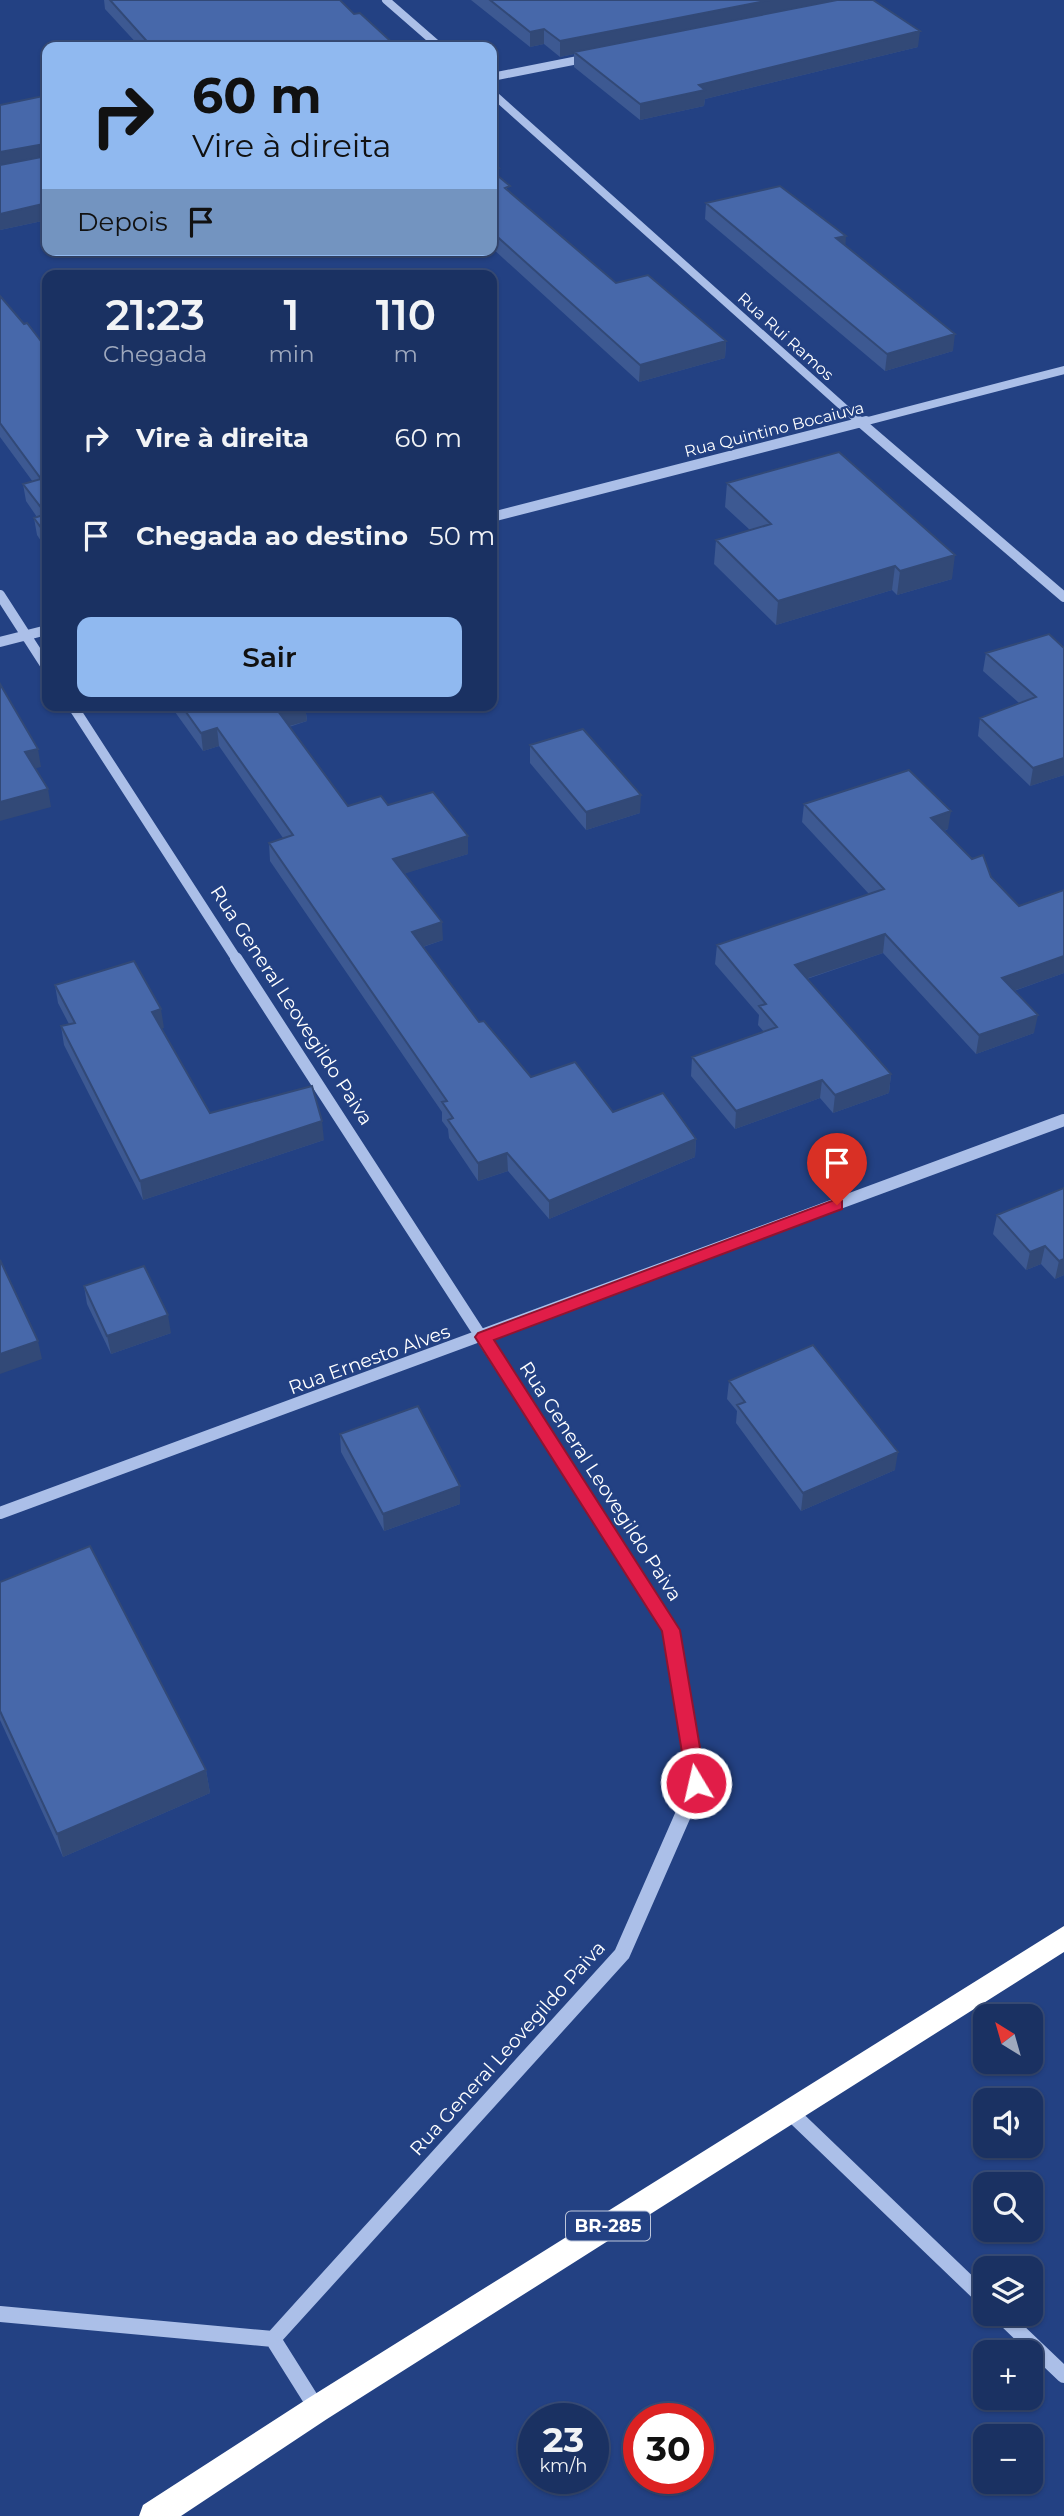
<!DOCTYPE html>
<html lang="pt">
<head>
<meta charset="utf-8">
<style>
  body { margin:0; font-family:Montserrat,sans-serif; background:#273d6b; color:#f1f3f6; height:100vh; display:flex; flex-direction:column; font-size:26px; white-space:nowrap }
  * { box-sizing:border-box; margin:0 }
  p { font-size:23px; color:#9fa9be }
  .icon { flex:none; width:38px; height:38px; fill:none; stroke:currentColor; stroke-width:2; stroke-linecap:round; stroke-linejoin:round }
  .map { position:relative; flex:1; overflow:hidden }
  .drawer { position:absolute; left:42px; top:270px; width:455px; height:441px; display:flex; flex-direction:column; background:#1a3162; border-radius:14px; box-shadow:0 2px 5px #0004,0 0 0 2px #384c77 }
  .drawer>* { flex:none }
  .banner { position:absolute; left:42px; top:42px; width:455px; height:214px; border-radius:14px; box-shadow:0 2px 5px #0004,0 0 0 2px #384c77; background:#90b9f0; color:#111; overflow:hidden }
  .needle { width:46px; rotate:323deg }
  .fabs { position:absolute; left:973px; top:2004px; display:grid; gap:14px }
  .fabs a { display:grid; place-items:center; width:70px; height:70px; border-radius:14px; background:#1a3162; box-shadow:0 2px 5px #0004,0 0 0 2px #384c77; font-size:35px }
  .speed { position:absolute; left:518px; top:2403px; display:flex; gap:14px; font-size:35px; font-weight:700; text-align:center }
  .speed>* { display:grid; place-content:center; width:91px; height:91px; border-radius:50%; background:#1a3162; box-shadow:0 2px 5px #0004,0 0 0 2px #384c77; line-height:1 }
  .speed small { font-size:18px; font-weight:400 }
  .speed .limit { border:10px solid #d22; background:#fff; color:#111 }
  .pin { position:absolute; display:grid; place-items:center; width:60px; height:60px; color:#fff; margin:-72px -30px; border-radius:50% 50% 50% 0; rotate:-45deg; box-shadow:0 0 7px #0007 }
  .pin .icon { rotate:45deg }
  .me { position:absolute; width:77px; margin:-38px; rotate:351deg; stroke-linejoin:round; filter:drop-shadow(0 0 5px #0008) }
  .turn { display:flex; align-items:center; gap:24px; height:147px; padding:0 35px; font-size:32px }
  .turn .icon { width:91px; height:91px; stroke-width:2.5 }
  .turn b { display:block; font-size:49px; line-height:60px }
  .then { display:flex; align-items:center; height:66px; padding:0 35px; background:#0003; gap:14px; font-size:26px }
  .eta { display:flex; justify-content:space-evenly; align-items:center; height:119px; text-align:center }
  .eta b { font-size:42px; font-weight:600; line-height:49px }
  .cta { display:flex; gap:14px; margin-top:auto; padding:14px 35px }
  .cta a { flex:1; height:80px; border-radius:14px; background:#90b9f0; color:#111; font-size:28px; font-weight:600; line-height:80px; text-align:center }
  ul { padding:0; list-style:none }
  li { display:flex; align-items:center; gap:21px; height:98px; padding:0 35px }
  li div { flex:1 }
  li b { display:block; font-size:26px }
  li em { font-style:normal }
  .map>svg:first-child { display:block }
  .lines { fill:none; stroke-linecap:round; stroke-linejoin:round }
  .minor-far3 { stroke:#abbfe8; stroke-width:8 }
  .minor-far2 { stroke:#abbfe8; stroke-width:10 }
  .minor-far1 { stroke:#abbfe8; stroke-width:12 }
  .minor { stroke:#abbfe8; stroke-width:16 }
  .highway { fill:#fff; fill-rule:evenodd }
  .wall { fill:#3d5992 }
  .shaded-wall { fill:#324977 }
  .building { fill:#4768aa; stroke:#324977; stroke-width:2 }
  .route { fill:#e11d48; stroke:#92132f; stroke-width:2 }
  .labels { text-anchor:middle; stroke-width:5; stroke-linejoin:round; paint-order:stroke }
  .far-street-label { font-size:16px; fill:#fff; stroke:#234183 }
  .shield { fill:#234183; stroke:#bdc6da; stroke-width:2 }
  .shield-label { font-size:18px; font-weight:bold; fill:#fff }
  .street-label { font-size:19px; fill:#fff; stroke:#234183 }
</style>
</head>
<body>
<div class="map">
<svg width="1064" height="2516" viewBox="0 0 1064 2516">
  <rect width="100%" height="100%" fill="#234183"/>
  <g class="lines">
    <!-- minor-far3 -->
    <path class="minor-far3" d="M 386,0 L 440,47
      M 492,77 L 588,58
      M 492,93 L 861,423
      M 860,423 L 1064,370"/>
    <!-- minor-far2 -->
    <path class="minor-far2" d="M 859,421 L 1064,597
      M 492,517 L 866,421
      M 0,595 L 47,668
      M 0,642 L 47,630
      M 72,705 L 237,960"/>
    <!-- minor-far1 -->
    <path class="minor-far1" d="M 236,958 L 671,1630 L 673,1644
      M 0,1513 L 1064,1120"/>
    <!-- minor -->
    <path class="minor" d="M 790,2112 L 985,2299
      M 0,2314 L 273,2339
      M 1000,2314 L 1064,2375
      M 317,2409 L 273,2339 L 622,1954 L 697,1783 L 673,1643"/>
    <!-- highway -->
    <path class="highway" d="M 1064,1926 L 1064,1952 L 327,2419 L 181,2516 L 139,2516 L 143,2505 L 307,2399 Z"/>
  </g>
  <!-- wall -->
  <path class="wall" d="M 104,0 L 340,0 L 354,14 L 397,47 L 140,47 L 105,9 Z
    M 471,0 L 873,0 L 918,47 L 705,99 L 704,106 L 640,120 L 574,67 L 574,54 L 560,57 L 544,44 L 530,47 Z
    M 47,99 L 47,220 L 0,230 L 0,105 Z
    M 492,162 L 499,168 L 499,177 L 510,193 L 616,283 L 726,341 L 725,358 L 639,382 L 492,248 Z
    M 706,203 L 845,246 L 953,351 L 885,371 L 705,219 Z
    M 0,296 L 47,349 L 47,550 L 37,535 L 34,518 L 37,517 L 26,501 L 23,484 L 33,482 L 0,437 Z
    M 727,483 L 952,579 L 897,595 L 892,590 L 776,625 L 714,564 L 716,540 L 750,530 L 725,507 Z
    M 1064,648 L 1064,775 L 1030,786 L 978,736 L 980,718 L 1019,703 L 983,671 L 986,653 Z
    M 170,705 L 305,705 L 307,721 L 289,727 L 348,806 L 388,805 L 468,854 L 405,873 L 443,940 L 423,947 L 479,1022 L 531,1077 L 613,1112 L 696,1139 L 695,1157 L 549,1219 L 508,1171 L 478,1181 L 449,1138 L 448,1129 L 442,1121 L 442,1112 L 270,861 L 269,843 L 283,838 L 219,746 L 203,751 Z
    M 530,745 L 640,813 L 586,830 L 530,763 Z
    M 804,804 L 948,829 L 944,831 L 1019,906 L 1064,890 L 1064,973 L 1014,991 L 1034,1033 L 976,1054 L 883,953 L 807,979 L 891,1074 L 889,1093 L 833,1113 L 820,1098 L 735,1129 L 691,1076 L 692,1057 L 764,1032 L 758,1025 L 759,1015 L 715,964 L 717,945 L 869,894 L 802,822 Z
    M 55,985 L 164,1028 L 161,1028 L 210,1113 L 324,1140 L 143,1200 L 64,1045 L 61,1026 L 69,1024 L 58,1003 Z
    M 1064,1188 L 1064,1275 L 1055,1279 L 1041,1264 L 1026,1270 L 993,1234 L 997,1215 Z
    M 84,1286 L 171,1333 L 111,1354 L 87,1304 Z
    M 729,1381 L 895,1470 L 801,1511 L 736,1423 L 737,1411 L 727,1399 Z
    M 340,1434 L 460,1486 L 460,1504 L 384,1531 L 341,1452 Z
    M 0,1582 L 206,1770 L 210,1793 L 63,1857 L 0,1720 Z"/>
  <!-- shaded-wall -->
  <path class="shaded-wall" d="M 770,0 L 845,0 L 574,52 L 574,54 L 560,57 L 560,41 Z
    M 544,29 L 544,44 L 530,47 L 530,32 Z
    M 920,31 L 918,47 L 705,99 L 704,106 L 640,120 L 640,104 L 699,85 Z
    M 44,144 L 46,160 L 0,168 L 0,152 Z
    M 499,168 L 499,184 L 492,186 L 492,170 Z
    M 47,203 L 47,220 L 0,230 L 0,214 Z
    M 846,236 L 845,252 L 836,238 Z
    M 955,334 L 953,351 L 885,371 L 887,354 Z
    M 726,341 L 725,358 L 639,382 L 640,365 Z
    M 955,555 L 952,579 L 897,595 L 900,571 Z
    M 895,566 L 892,590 L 776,625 L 778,601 Z
    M 299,705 L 305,705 L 307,721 L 279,729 L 278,711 Z
    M 217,728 L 219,746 L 203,751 L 201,733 Z
    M 38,749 L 41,767 L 29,770 L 25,752 Z
    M 1064,758 L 1064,775 L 1030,786 L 1033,768 Z
    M 48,789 L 51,807 L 0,821 L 0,802 Z
    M 641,795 L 640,813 L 586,830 L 586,812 Z
    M 951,811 L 948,829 L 928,836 L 931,818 Z
    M 468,836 L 468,854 L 394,877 L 393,859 Z
    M 442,922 L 443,940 L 413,950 L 412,932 Z
    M 885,934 L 883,953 L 793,983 L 795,965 Z
    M 1064,956 L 1064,973 L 999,996 L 1002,978 Z
    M 161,1009 L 164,1028 L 155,1030 L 152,1012 Z
    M 1038,1015 L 1034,1033 L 976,1054 L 979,1035 Z
    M 891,1074 L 889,1093 L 833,1113 L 835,1095 Z
    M 822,1080 L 820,1098 L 735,1129 L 736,1111 Z
    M 322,1121 L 324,1140 L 143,1200 L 140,1181 Z
    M 696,1139 L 695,1157 L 549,1219 L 549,1201 Z
    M 507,1153 L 508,1171 L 478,1181 L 478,1163 Z
    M 1045,1246 L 1041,1264 L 1026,1270 L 1030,1252 Z
    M 1064,1259 L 1064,1275 L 1055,1279 L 1059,1261 Z
    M 168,1315 L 171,1333 L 111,1354 L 107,1336 Z
    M 38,1341 L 42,1359 L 0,1374 L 0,1354 Z
    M 898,1452 L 895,1470 L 801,1511 L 803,1493 Z
    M 460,1486 L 460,1504 L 384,1531 L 383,1514 Z
    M 206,1770 L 210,1793 L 63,1857 L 57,1834 Z"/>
  <!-- building -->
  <path class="building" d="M 110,0 L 340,0 L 354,14 L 360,13 L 397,47 L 152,47 Z
    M 490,0 L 770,0 L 560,41 L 544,29 L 530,32 Z
    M 837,0 L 873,0 L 920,31 L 699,85 L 705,90 L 640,104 L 574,52 Z
    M 43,96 L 46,100 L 47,99 L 47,146 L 44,144 L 0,152 L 0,105 Z
    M 47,155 L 47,203 L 0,214 L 0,165 L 47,156 Z
    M 492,162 L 499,168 L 492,170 Z
    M 492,171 L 510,186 L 505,188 L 616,283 L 648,275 L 726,341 L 640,365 L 492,232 Z
    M 780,186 L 846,236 L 836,238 L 955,334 L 887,354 L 706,203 Z
    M 0,296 L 24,324 L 27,323 L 47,349 L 47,536 L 34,518 L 46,514 L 23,484 L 41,479 L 0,423 Z
    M 839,452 L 955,555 L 900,571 L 895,566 L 778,601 L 716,540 L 771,524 L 727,483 Z
    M 1049,634 L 1064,648 L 1064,758 L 1033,768 L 980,718 L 1036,697 L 986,653 Z
    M 0,684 L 38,749 L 25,752 L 48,789 L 0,802 Z
    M 181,705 L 299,705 L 278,711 L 348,806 L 381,796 L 388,805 L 433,792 L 468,836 L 393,859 L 442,922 L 412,932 L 479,1022 L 484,1021 L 531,1077 L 575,1062 L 613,1112 L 663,1093 L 696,1139 L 549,1201 L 507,1153 L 478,1163 L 448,1120 L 453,1118 L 442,1102 L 447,1101 L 269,843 L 293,835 L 217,728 L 201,733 Z
    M 583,729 L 641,795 L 586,812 L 530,745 Z
    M 909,770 L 951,811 L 931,818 L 972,859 L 983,855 L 991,877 L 1019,906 L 1064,890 L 1064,956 L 1002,978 L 1038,1015 L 979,1035 L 885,934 L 795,965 L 891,1074 L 835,1095 L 822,1080 L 736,1111 L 692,1057 L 777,1027 L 759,1006 L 766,1004 L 717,945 L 884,889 L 804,804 Z
    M 134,961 L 161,1009 L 152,1012 L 210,1113 L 312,1086 L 322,1121 L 140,1181 L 61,1026 L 75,1023 L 55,985 Z
    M 1064,1188 L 1064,1259 L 1059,1261 L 1045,1246 L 1030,1252 L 997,1215 Z
    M 0,1260 L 38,1341 L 0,1354 Z
    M 144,1266 L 168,1315 L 107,1336 L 84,1286 Z
    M 813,1345 L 898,1452 L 803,1493 L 737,1405 L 745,1402 L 729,1381 Z
    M 418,1406 L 460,1486 L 383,1514 L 340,1434 Z
    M 90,1546 L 206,1770 L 57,1834 L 0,1711 L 0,1582 Z"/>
  <!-- route -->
  <path class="route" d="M 837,1199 L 842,1201 L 842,1209 L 494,1340 L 680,1630 L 706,1783 L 703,1789 L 690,1789 L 687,1783 L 662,1631 L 475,1337 L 478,1333 Z"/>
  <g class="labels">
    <!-- far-street labels -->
    <g class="far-street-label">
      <text transform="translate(786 336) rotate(42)" y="6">Rua Rui Ramos</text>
      <text transform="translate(774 429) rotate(-14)" y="6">Rua Quintino Bocaiuva</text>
    </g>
    <!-- shield labels -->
    <rect class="shield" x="566" y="2211.5" width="84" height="29" rx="5"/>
    <g class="shield-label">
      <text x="608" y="2232">BR-285</text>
    </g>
    <!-- street labels -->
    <g class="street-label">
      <text transform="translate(292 1005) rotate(57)" y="7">Rua General Leovegildo Paiva</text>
      <text transform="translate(369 1359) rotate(-20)" y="7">Rua Ernesto Alves</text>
      <text transform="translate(601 1481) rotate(57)" y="7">Rua General Leovegildo Paiva</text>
      <text transform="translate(507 2048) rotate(-48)" y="7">Rua General Leovegildo Paiva</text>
    </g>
  </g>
</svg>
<div class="fabs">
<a><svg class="needle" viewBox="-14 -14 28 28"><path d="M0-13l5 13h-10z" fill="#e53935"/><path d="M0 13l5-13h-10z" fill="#9fa9be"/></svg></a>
<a><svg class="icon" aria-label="sound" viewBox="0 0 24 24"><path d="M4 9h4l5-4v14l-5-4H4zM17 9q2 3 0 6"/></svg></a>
<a><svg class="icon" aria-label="search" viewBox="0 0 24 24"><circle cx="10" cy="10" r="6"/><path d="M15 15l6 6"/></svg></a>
<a><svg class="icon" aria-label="layers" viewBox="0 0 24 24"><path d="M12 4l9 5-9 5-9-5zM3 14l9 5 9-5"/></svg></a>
<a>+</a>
<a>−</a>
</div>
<div class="speed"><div>23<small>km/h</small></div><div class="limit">30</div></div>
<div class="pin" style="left:837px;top:1205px;background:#d93025"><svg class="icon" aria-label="arrive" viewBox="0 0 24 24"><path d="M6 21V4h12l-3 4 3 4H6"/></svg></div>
<svg class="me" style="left:696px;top:1783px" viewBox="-20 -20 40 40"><circle r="17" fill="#e11d48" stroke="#fff" stroke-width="3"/><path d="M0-11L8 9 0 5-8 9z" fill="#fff"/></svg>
<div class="banner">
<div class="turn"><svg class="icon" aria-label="right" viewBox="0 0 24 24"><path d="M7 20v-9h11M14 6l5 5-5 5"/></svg><div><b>60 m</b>Vire à direita</div></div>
<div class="then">Depois<svg class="icon" aria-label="arrive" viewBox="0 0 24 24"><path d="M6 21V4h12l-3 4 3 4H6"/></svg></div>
</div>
<section class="drawer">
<div class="eta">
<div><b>21:23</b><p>Chegada</p></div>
<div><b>1</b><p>min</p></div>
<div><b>110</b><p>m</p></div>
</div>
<ul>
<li><svg class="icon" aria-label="right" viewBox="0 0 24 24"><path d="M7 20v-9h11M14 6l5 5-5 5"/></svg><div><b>Vire à direita</b></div><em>60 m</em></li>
<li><svg class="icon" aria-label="arrive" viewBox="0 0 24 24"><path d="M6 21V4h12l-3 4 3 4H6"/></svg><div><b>Chegada ao destino</b></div><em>50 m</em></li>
</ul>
<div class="cta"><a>Sair</a></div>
</section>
</div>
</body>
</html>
